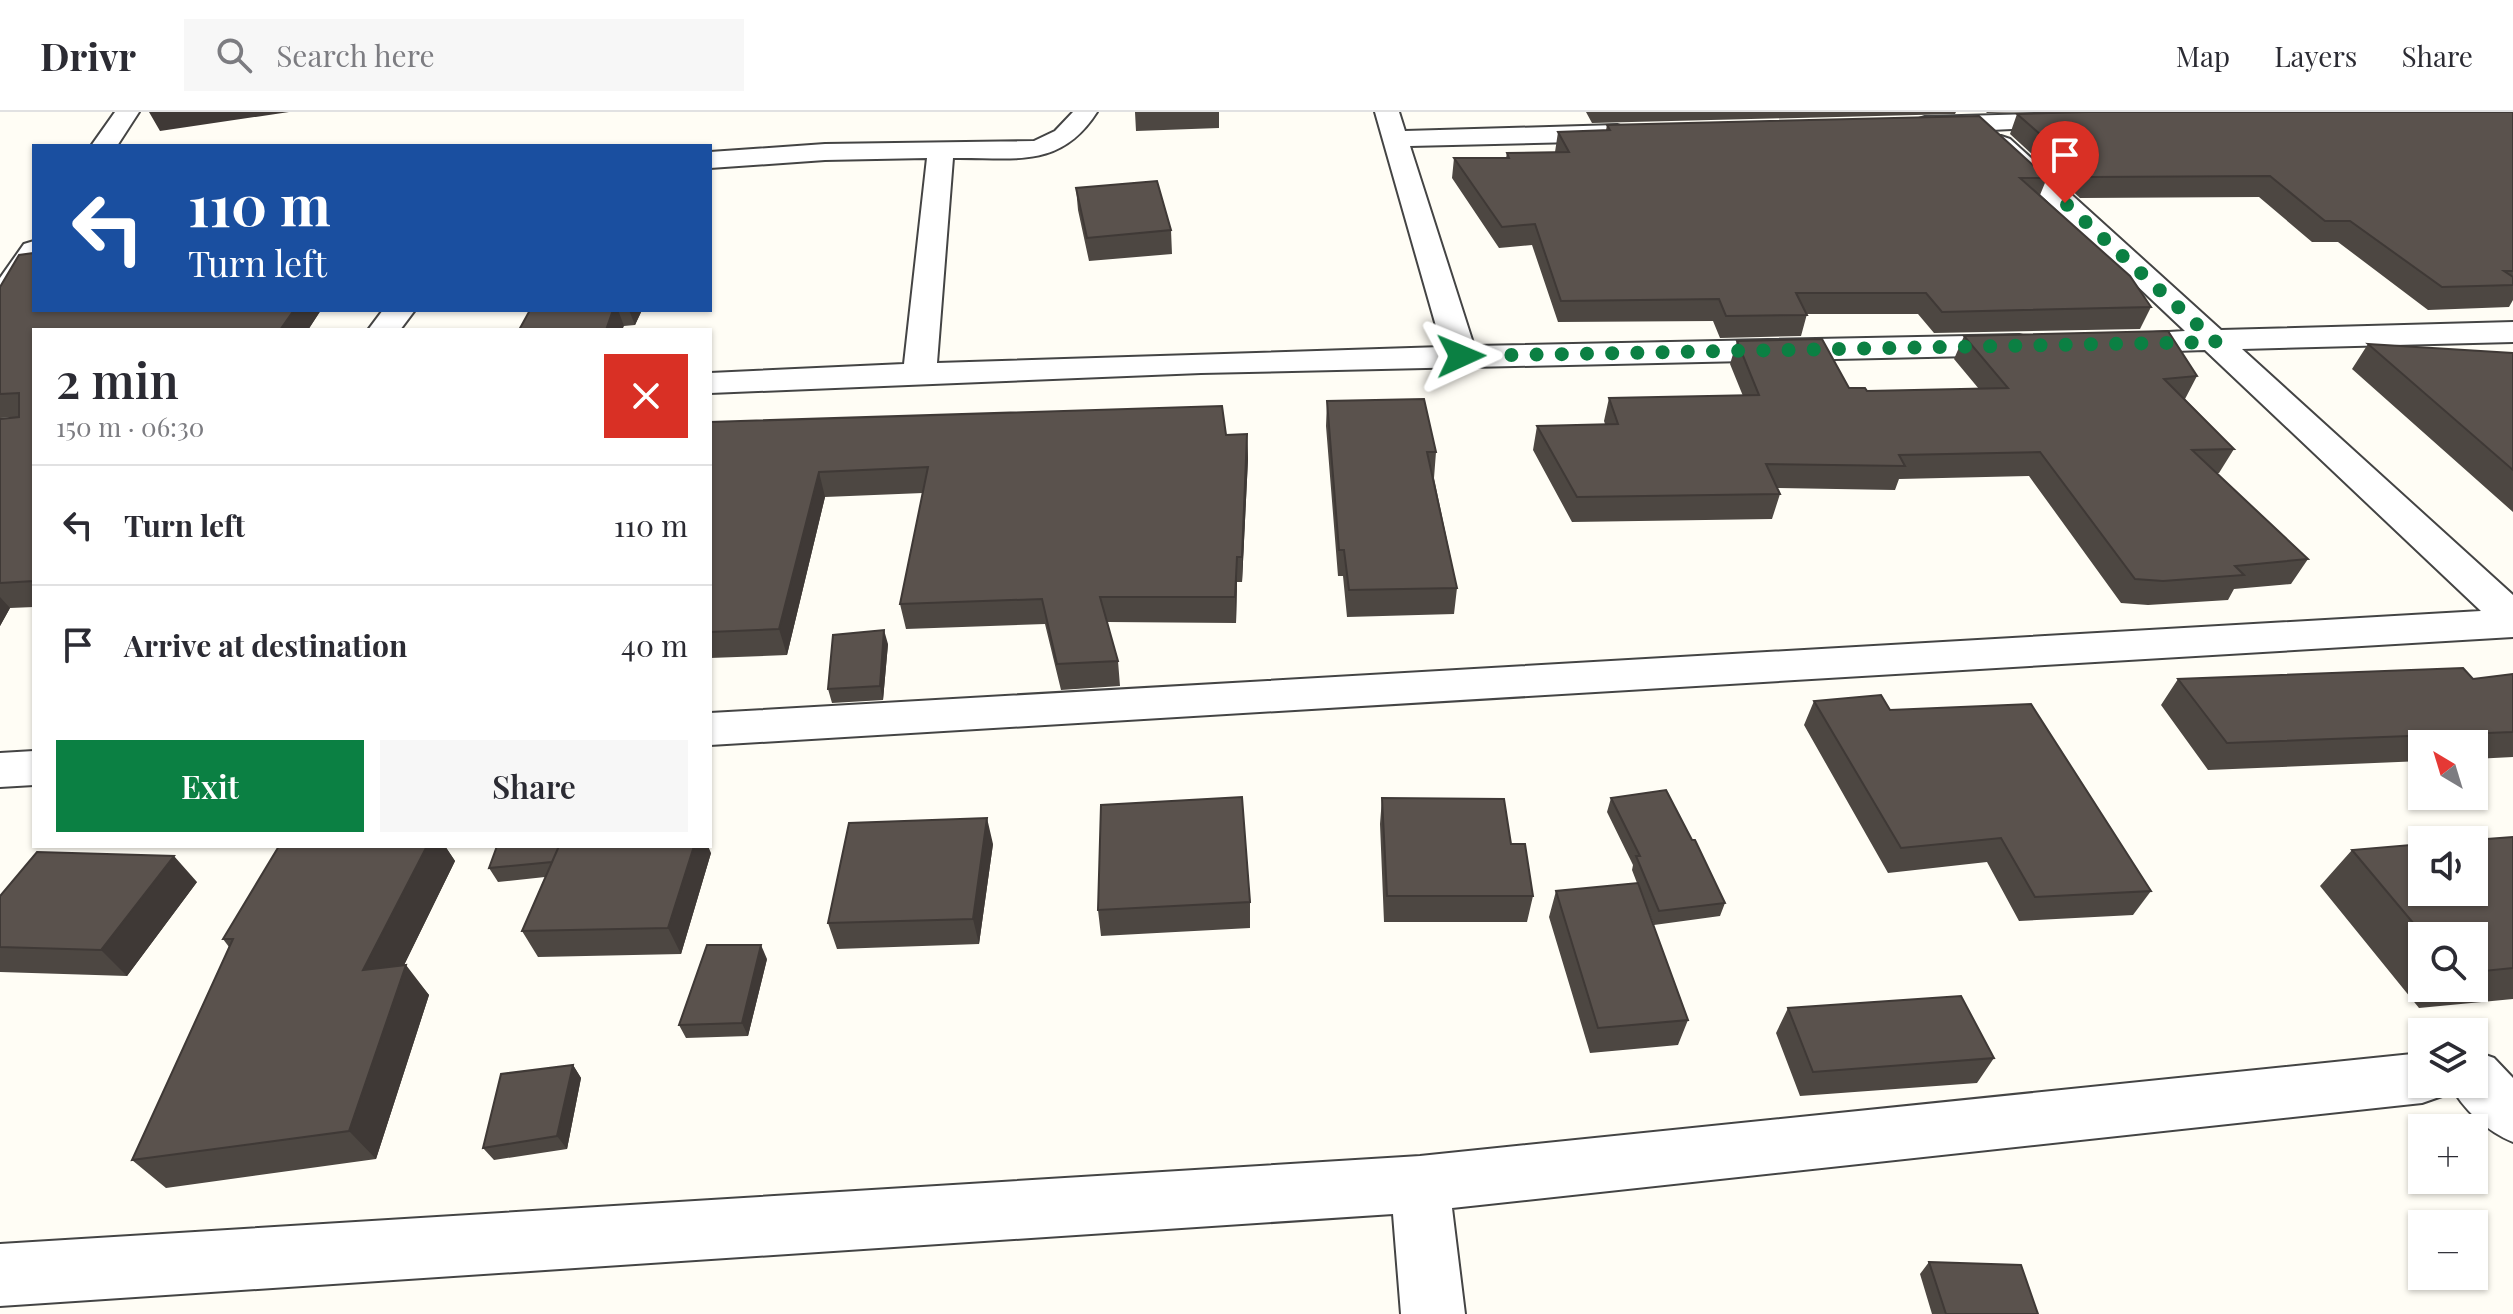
<!DOCTYPE html>
<html lang="en">
<head>
<meta charset="utf-8">
<style>
  body { margin:0; font-family:"Playfair Display",serif; background:#f7f7f7; color:#2b2b33; height:100vh; display:flex; flex-direction:column; font-size:30px; white-space:nowrap }
  * { box-sizing:border-box; margin:0 }
  p { font-size:26px; color:#7c7c81 }
  .icon { flex:none; width:44px; height:44px; fill:none; stroke:currentColor; stroke-width:2; stroke-linecap:round; stroke-linejoin:round }
  .map { position:relative; flex:1; overflow:hidden }
  .details { position:absolute; left:32px; top:216px; width:680px; height:520px; display:flex; flex-direction:column; background:#fff; border-radius:0px; box-shadow:0 2px 6px #0004 }
  .details>* { flex:none }
  .hud { position:absolute; left:32px; top:32px; width:680px; height:168px; border-radius:0px; box-shadow:0 2px 6px #0004; background:#1a4fa0; color:#fff; overflow:hidden }
  .needle { width:52px; rotate:322deg }
  .controls { position:absolute; left:2408px; top:618px; display:grid; gap:16px }
  .controls a { display:grid; place-items:center; width:80px; height:80px; border-radius:0px; background:#fff; box-shadow:0 2px 6px #0004; font-size:40px }
  .pin { position:absolute; display:grid; place-items:center; width:68px; height:68px; color:#fff; margin:-82px -34px; border-radius:50% 50% 50% 0; rotate:-45deg; box-shadow:0 0 8px #0007 }
  .pin .icon { rotate:45deg }
  .me { position:absolute; width:88px; margin:-44px; rotate:89deg; stroke-linejoin:round; filter:drop-shadow(0 0 6px #0008) }
  .turn { display:flex; align-items:center; gap:28px; height:168px; padding:0 24px; font-size:36px }
  .turn .icon { width:104px; height:104px; stroke-width:2.5 }
  .turn b { display:block; font-size:56px; line-height:68px }
  .round { display:grid; place-items:center; flex:none; width:84px; height:84px; border-radius:0px; background:#f7f7f7 }
  .headline { display:flex; align-items:center; justify-content:space-between; height:136px; padding:0 24px }
  h1 { font-size:48px; font-weight:600; line-height:60px }
  .primary-button { display:flex; gap:16px; margin-top:auto; padding:16px 24px }
  .primary-button a { flex:1; height:92px; border-radius:0px; background:#0b8043; color:#fff; font-size:32px; font-weight:600; line-height:92px; text-align:center }
  .primary-button a+a { background:#f7f7f7; color:#2b2b33 }
  ul { padding:0; list-style:none }
  li { display:flex; align-items:center; gap:24px; height:120px; padding:0 24px; border-top:2px solid #e1e1e2 }
  li div { flex:1 }
  li b { display:block; font-size:30px }
  li em { font-style:normal }
  header { display:flex; align-items:center; gap:48px; box-sizing:border-box; height:112px; padding:0 40px; background:#fff; border-bottom:2px solid #e1e1e2 }
  header strong { font-size:38px }
  nav { display:flex; gap:44px; margin-inline-start:auto; font-size:28px }
  .search { width:560px; height:72px; background:#f7f7f7; display:flex; align-items:center; gap:20px; box-sizing:border-box; padding:0 28px; border-radius:0px; color:#7c7c81; font-size:30px }
  .map>svg:first-child { display:block }
  .lines { fill:none; stroke-linecap:round; stroke-linejoin:round }
  .minor-casing { stroke:#444; stroke-width:4 }
  .minor { fill:#fff; fill-rule:evenodd }
  .wall { fill:#4d4742; fill-rule:evenodd }
  .shaded-wall { fill:#3f3936 }
  .building { fill:#5a524d; stroke:#3f3936; stroke-width:2 }
  .route { stroke:#0b8043; stroke-width:14; stroke-dasharray:0 25.2 }
</style>
</head>
<body>
<header>
<strong>Drivr</strong>
<div class="search"><svg class="icon" aria-label="search" viewBox="0 0 24 24"><circle cx="10" cy="10" r="6"/><path d="M15 15l6 6"/></svg>Search here</div>
<nav><a>Map</a><a>Layers</a><a>Share</a></nav>
</header>
<div class="map">
<svg width="2513" height="1202" viewBox="0 0 2513 1202">
  <rect width="100%" height="100%" fill="#fffdf5"/>
  <g class="lines">
    <!-- minor casing -->
    <g class="minor-casing">
      <path id="minor" d="M 115,0 L 139,0 L 117,34 L 91,34 Z
        M 1073,0 L 1097,0 C 1060,58 1014,45 953,46 L 937,251 L 1442,235 L 1375,0 L 1399,0 L 1405,19 L 1617,13 L 1626,16 L 1630,21 L 1626,26 L 1617,29 L 1410,34 L 1474,234 L 2019,223 L 2030,226 L 2035,233 L 2030,240 L 2019,243 L 1201,261 L 710,281 L 710,261 L 904,252 L 927,46 L 825,48 L 710,56 L 710,40 L 825,32 L 1034,29 L 1055,19 Z
        M 2072,1 L 2081,4 L 2085,9 L 2081,14 L 1925,21 L 1916,18 L 1912,13 L 1916,8 L 1925,5 Z
        M 2001,24 L 2010,27 L 2221,218 L 2513,210 L 2513,230 L 2242,237 L 2513,483 L 2513,525 L 710,633 L 710,601 L 2481,499 L 2205,238 L 2116,241 L 2105,238 L 2100,231 L 2105,224 L 2185,219 L 1992,37 L 1988,32 L 1992,27 Z
        M 34,129 L 34,160 L 11,195 L 0,197 L 0,166 L 24,132 Z
        M 383,198 L 415,198 L 400,218 L 368,218 Z
        M 34,639 L 34,673 L 0,675 L 0,641 Z
        M 2474,939 L 2494,946 L 2513,966 L 2513,1030 C 2488,1020 2462,997 2450,972 L 2474,972 Z
        M 2422,941 L 2422,972 L 2447,972 L 2442,984 L 2422,991 L 1452,1096 L 1465,1202 L 1401,1202 L 1393,1102 L 0,1194 L 0,1132 L 1420,1044 Z"/>
    </g>
    <!-- minor -->
    <use href="#minor" class="minor"/>
  </g>
  <!-- wall -->
  <path class="wall" d="M 1135,0 L 1219,0 L 1219,16 L 1136,19 Z
    M 1586,0 L 1956,0 L 1955,2 L 1592,11 Z
    M 1986,0 L 2029,0 L 1987,1 Z
    M 2513,0 L 2513,188 L 2509,195 L 2428,198 L 2338,130 L 2312,130 L 2259,85 L 2080,86 L 2010,22 L 2017,2 Z
    M 1607,13 L 2047,66 L 2040,83 L 2151,195 L 2140,217 L 1934,221 L 1918,202 L 1807,202 L 1801,224 L 1720,226 L 1713,209 L 1558,210 L 1532,133 L 1499,136 L 1452,66 L 1454,46 L 1506,46 L 1507,41 L 1555,40 L 1558,20 L 1606,18 Z
    M 1076,76 L 1171,118 L 1172,142 L 1089,149 L 1078,98 Z
    M 0,175 L 34,198 L 321,198 L 308,218 L 34,218 L 34,495 L 10,496 L 0,514 L 0,307 L 19,305 L 0,306 Z
    M 530,198 L 642,198 L 635,213 L 624,214 Z
    M 1964,224 L 2197,264 L 2185,287 L 2234,337 L 2219,361 L 2216,361 L 2308,447 L 2291,472 L 2234,477 L 2228,488 L 2148,493 L 2121,491 L 2029,364 L 1899,367 L 1895,378 L 1777,376 L 1780,382 L 1772,407 L 1572,410 L 1533,338 L 1537,314 L 1605,312 L 1604,309 L 1609,286 L 1743,284 L 1730,252 L 1737,229 L 1849,276 L 1867,279 L 1979,277 L 1954,247 Z
    M 2368,232 L 2513,241 L 2513,400 L 2352,257 Z
    M 1327,289 L 1436,340 L 1434,366 L 1457,476 L 1454,502 L 1347,505 L 1343,464 L 1338,464 L 1326,314 Z
    M 710,310 L 1226,323 L 1247,322 L 1248,347 L 1242,470 L 1237,470 L 1236,511 L 1107,510 L 1118,549 L 1120,574 L 1061,578 L 1045,512 L 906,517 L 900,492 L 923,381 L 825,385 L 787,543 L 710,546 Z
    M 888,532 L 883,588 L 832,591 L 828,577 Z
    M 2513,562 L 2513,645 L 2474,647 L 2474,632 L 2422,632 L 2422,649 L 2208,658 L 2161,593 L 2178,567 L 2473,567 Z
    M 1814,589 L 2151,779 L 2133,803 L 2019,809 L 1987,750 L 1888,761 L 1804,613 Z
    M 1382,686 L 1511,732 L 1533,784 L 1527,810 L 1384,810 L 1380,712 Z
    M 1611,686 L 1725,791 L 1720,804 L 1654,813 L 1640,777 L 1688,908 L 1678,933 L 1590,941 L 1549,805 L 1556,779 L 1637,771 L 1632,758 L 1633,753 L 1607,700 Z
    M 2513,725 L 2513,887 L 2419,896 L 2320,774 L 2352,738 ZM 2422,824 L 2474,824 L 2474,876 L 2422,876 Z
    M 993,732 L 979,832 L 837,837 L 828,811 Z
    M 279,734 L 445,734 L 455,749 L 404,853 L 429,883 L 376,1047 L 166,1076 L 132,1048 L 229,835 L 223,827 Z
    M 497,734 L 711,741 L 681,842 L 538,845 L 522,819 L 545,765 L 498,770 L 489,756 Z
    M 197,770 L 127,864 L 0,860 L 0,784 Z
    M 1250,790 L 1250,816 L 1101,824 L 1098,798 Z
    M 767,847 L 748,924 L 686,926 L 679,913 Z
    M 1788,896 L 1994,946 L 1977,971 L 1800,984 L 1776,921 Z
    M 573,953 L 581,966 L 567,1037 L 494,1048 L 483,1036 Z
    M 1929,1150 L 2038,1202 L 1932,1202 L 1920,1162 Z"/>
  <!-- shaded-wall -->
  <path class="shaded-wall" d="M 149,0 L 289,0 L 160,19 Z
    M 294,198 L 321,198 L 308,218 L 280,218 Z
    M 613,198 L 618,198 L 624,214 L 622,218 L 606,218 Z
    M 629,198 L 642,198 L 635,213 Z
    M 1247,322 L 1248,347 L 1242,470 L 1242,445 Z
    M 819,360 L 825,385 L 787,543 L 779,517 Z
    M 1237,445 L 1237,470 L 1236,511 L 1235,485 Z
    M 0,485 L 10,496 L 0,514 Z
    M 884,518 L 888,532 L 883,588 L 880,574 Z
    M 987,706 L 993,732 L 979,832 L 973,807 Z
    M 427,734 L 445,734 L 455,749 L 387,888 L 363,858 Z
    M 694,734 L 708,734 L 711,741 L 681,842 L 668,816 Z
    M 174,744 L 197,770 L 127,864 L 101,838 Z
    M 761,833 L 767,847 L 748,924 L 742,911 Z
    M 406,853 L 429,883 L 376,1047 L 349,1019 Z
    M 573,953 L 581,966 L 567,1037 L 557,1024 Z"/>
  <!-- building -->
  <path class="building" d="M 2088,0 L 2513,0 L 2513,159 L 2504,159 L 2513,165 L 2513,173 L 2442,175 L 2350,109 L 2325,109 L 2270,64 L 2089,65 L 2017,2 Z
    M 1979,4 L 2047,66 L 2020,66 L 2130,164 L 2151,195 L 1942,200 L 1926,181 L 1796,181 L 1807,203 L 1726,204 L 1719,187 L 1561,189 L 1535,112 L 1502,115 L 1454,46 L 1509,46 L 1507,41 L 1569,40 L 1558,20 L 1610,18 L 1607,13 Z
    M 1157,69 L 1171,118 L 1087,126 L 1076,76 Z
    M 34,141 L 34,198 L 294,198 L 280,218 L 34,218 L 34,469 L 0,471 L 0,307 L 19,305 L 19,281 L 0,282 L 0,175 L 19,143 Z
    M 530,198 L 613,198 L 606,218 L 519,218 Z
    M 2168,219 L 2197,264 L 2164,267 L 2234,337 L 2192,338 L 2308,447 L 2235,454 L 2244,463 L 2163,469 L 2135,467 L 2040,340 L 1899,343 L 1905,354 L 1766,352 L 1780,382 L 1577,385 L 1537,314 L 1618,312 L 1609,286 L 1759,283 L 1737,229 L 1822,227 L 1849,276 L 1865,276 L 1867,279 L 2008,276 L 1964,224 Z
    M 2368,232 L 2513,241 L 2513,358 Z
    M 1424,287 L 1436,340 L 1427,340 L 1457,476 L 1349,478 L 1344,438 L 1339,438 L 1327,289 Z
    M 1222,294 L 1226,323 L 1247,322 L 1242,445 L 1237,445 L 1235,485 L 1100,485 L 1118,549 L 1057,552 L 1042,487 L 900,492 L 928,355 L 819,360 L 779,517 L 710,520 L 710,310 Z
    M 884,518 L 880,574 L 828,577 L 833,523 Z
    M 2463,556 L 2473,567 L 2513,562 L 2513,620 L 2227,631 L 2178,567 Z
    M 1881,583 L 1890,598 L 2031,592 L 2151,779 L 2035,785 L 2001,726 L 1901,736 L 1814,589 Z
    M 1666,678 L 1692,728 L 1695,728 L 1725,791 L 1659,799 L 1636,744 L 1640,744 L 1611,686 Z
    M 1242,685 L 1250,790 L 1098,798 L 1101,693 Z
    M 1382,686 L 1504,687 L 1511,732 L 1525,732 L 1533,784 L 1387,784 Z
    M 987,706 L 973,807 L 828,811 L 849,711 Z
    M 2513,725 L 2513,856 L 2474,860 L 2474,824 L 2424,824 L 2352,738 L 2422,732 L 2422,780 L 2474,780 L 2474,728 Z
    M 279,734 L 427,734 L 363,858 L 406,853 L 349,1019 L 132,1048 L 233,827 L 223,827 Z
    M 497,734 L 559,734 L 552,750 L 489,756 Z
    M 559,734 L 694,734 L 668,816 L 522,819 Z
    M 37,740 L 174,744 L 101,838 L 0,835 L 0,784 Z
    M 1638,771 L 1688,908 L 1598,916 L 1556,779 Z
    M 707,833 L 761,833 L 742,911 L 679,913 Z
    M 1961,884 L 1994,946 L 1813,960 L 1788,896 Z
    M 573,953 L 557,1024 L 483,1036 L 501,962 Z
    M 1929,1150 L 2021,1153 L 2038,1202 L 1946,1202 Z"/>
  <g class="lines">
    <!-- route -->
    <path class="route" d="M 1461,244 L 2216,230 L 2065,91"/>
  </g>
</svg>
<div class="controls">
<a><svg class="needle" viewBox="-14 -14 28 28"><path d="M0-13l5 13h-10z" fill="#e53935"/><path d="M0 13l5-13h-10z" fill="#7c7c81"/></svg></a>
<a><svg class="icon" aria-label="sound" viewBox="0 0 24 24"><path d="M4 9h4l5-4v14l-5-4H4zM17 9q2 3 0 6"/></svg></a>
<a><svg class="icon" aria-label="search" viewBox="0 0 24 24"><circle cx="10" cy="10" r="6"/><path d="M15 15l6 6"/></svg></a>
<a><svg class="icon" aria-label="layers" viewBox="0 0 24 24"><path d="M12 4l9 5-9 5-9-5zM3 14l9 5 9-5"/></svg></a>
<a>+</a>
<a>−</a>
</div>
<div class="pin" style="left:2065px;top:91px;background:#d93025"><svg class="icon" aria-label="arrive" viewBox="0 0 24 24"><path d="M6 21V4h12l-3 4 3 4H6"/></svg></div>
<svg class="me" style="left:1461px;top:244px" viewBox="-20 -20 40 40"><path d="M0-17L14 15 0 8-14 15z" fill="#0b8043" stroke="#fff" stroke-width="4"/></svg>
<div class="hud">
<div class="turn"><svg class="icon" aria-label="left" viewBox="0 0 24 24"><path d="M17 20v-9H6M10 6l-5 5 5 5"/></svg><div><b>110 m</b>Turn left</div></div>
</div>
<section class="details">
<div class="headline"><div><h1>2 min</h1><p>150 m · 06:30</p></div><a class="round" style="background:#d93025;color:#fff"><svg class="icon" aria-label="close" viewBox="0 0 24 24"><path d="M6 6l12 12M18 6L6 18"/></svg></a></div>
<ul>
<li><svg class="icon" aria-label="left" viewBox="0 0 24 24"><path d="M17 20v-9H6M10 6l-5 5 5 5"/></svg><div><b>Turn left</b></div><em>110 m</em></li>
<li><svg class="icon" aria-label="arrive" viewBox="0 0 24 24"><path d="M6 21V4h12l-3 4 3 4H6"/></svg><div><b>Arrive at destination</b></div><em>40 m</em></li>
</ul>
<div class="primary-button"><a>Exit</a><a>Share</a></div>
</section>
</div>
</body>
</html>
